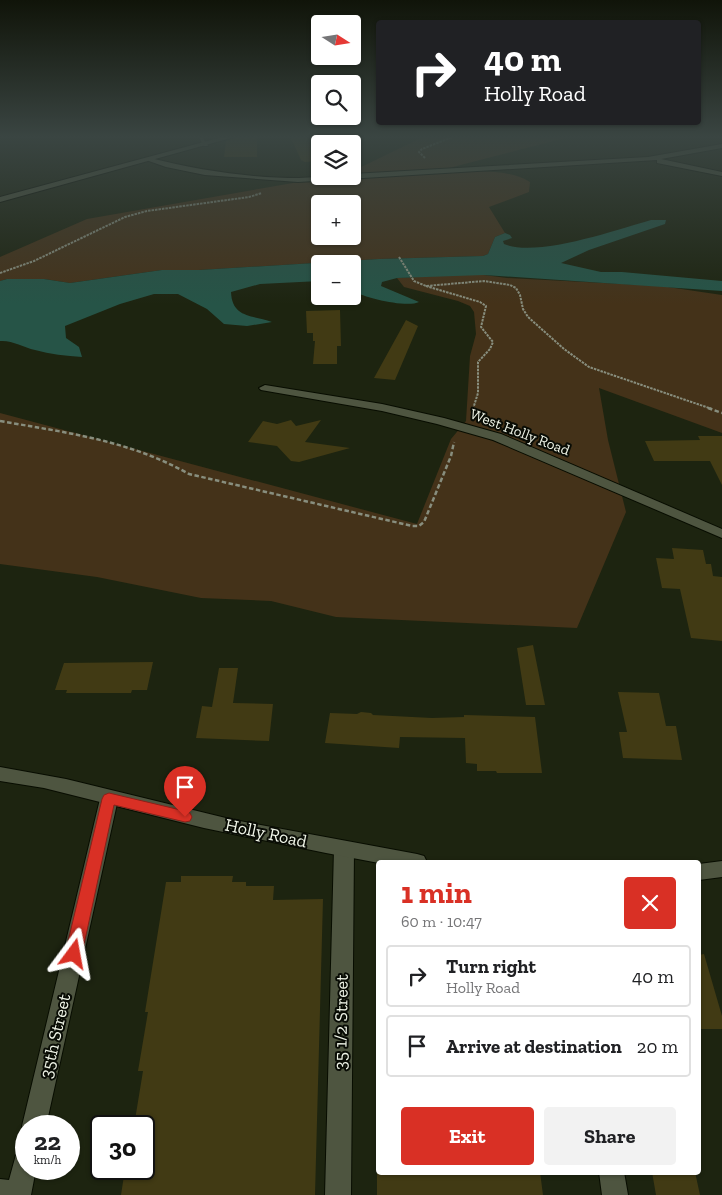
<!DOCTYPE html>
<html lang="en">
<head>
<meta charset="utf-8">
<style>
  body { margin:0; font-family:"Zilla Slab",serif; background:#f2f2f2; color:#202124; height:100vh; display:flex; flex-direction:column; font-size:19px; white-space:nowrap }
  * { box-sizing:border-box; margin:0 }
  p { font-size:16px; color:#757577 }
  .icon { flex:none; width:28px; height:28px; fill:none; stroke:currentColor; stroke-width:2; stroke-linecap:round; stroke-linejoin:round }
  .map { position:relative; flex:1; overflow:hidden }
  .sheet { position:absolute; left:376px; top:860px; width:325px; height:315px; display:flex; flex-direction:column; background:#fff; border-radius:5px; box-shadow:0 1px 4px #0004 }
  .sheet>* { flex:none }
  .banner { position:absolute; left:376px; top:20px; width:325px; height:105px; border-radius:5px; box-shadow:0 1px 4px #0004; background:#202124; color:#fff; overflow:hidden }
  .needle { width:32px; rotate:102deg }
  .controls { position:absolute; left:311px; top:15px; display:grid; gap:10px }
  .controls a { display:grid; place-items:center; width:50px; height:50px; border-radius:5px; background:#fff; box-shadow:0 1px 4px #0004; font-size:25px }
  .speed { position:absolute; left:15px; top:1115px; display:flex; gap:10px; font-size:25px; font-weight:700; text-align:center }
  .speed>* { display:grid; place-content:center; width:65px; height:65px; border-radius:50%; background:#fff; box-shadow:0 1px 4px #0004; line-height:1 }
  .speed small { font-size:12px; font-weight:400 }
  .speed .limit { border:2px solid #111; border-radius:8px; background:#fff; color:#111 }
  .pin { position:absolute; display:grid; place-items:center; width:42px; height:42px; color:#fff; margin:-51px -21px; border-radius:50% 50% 50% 0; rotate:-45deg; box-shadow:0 0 5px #0007 }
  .pin .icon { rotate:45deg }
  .me { position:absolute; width:55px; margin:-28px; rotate:13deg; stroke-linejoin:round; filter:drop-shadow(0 0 4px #0008) }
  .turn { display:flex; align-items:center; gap:18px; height:105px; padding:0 25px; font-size:22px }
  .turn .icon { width:65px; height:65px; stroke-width:2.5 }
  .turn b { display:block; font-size:35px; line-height:42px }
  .round { display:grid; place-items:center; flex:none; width:52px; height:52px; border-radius:5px; background:#f2f2f2 }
  .summary { display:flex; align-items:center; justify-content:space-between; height:85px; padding:0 25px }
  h1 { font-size:30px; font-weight:700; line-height:38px; color:#d93025 }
  .action { display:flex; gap:10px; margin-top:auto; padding:10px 25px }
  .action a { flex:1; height:58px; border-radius:5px; background:#d93025; color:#fff; font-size:20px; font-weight:700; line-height:58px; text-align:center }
  .action a+a { background:#f2f2f2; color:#202124 }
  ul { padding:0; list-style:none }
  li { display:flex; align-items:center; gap:15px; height:62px; margin:0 10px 8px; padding:0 15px; border:2px solid #e0e0e0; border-radius:5px }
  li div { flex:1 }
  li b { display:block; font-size:19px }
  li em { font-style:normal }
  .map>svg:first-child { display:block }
  .green { fill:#443219; fill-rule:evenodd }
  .water { fill:#265447 }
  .building { fill:#413a14 }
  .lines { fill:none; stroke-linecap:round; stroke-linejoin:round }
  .lane-casing { stroke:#080d00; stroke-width:2 }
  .street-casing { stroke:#080d00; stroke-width:2 }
  .secondary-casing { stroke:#080d00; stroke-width:2 }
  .path-far1 { stroke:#888e7e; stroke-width:2; stroke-dasharray:2.5 1; stroke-linecap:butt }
  .path { stroke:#888e7e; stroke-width:2.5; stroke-dasharray:4.5 2.5; stroke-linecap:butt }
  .lane { fill:#4e5540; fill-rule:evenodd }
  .street { fill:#4e5540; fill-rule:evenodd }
  .secondary { fill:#4e5540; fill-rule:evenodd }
  .route { fill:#d93025; stroke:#8d1f18 }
  .labels { text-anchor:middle; stroke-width:4; stroke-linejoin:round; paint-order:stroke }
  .street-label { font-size:15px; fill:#f0f5e8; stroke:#090c05 }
  .near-street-label { font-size:18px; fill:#f0f5e8; stroke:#090c05 }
</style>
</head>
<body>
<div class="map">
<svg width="722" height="1195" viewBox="0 0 722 1195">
  <rect width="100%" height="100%" fill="#1d2410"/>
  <!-- green -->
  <path class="green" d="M 425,136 L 573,136 L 449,168 C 475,174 505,167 530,182 L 529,192 L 489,207 L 505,233 L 495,237 L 488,254 L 483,256 L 379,259 L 199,270 L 162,270 L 70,283 L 44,279 L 7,279 L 0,281 L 0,257 L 87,219 L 333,176 L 352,176 L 353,171 ZM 320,204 L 352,204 L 352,236 L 320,236 Z
    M 453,275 L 484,275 L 507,278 L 661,286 L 722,295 L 722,433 L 599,388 L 608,440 L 626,512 L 577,628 L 336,617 L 271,601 L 201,598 L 97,577 L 0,564 L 0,413 L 417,524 L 451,439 L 466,421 L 470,356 L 476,334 L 474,312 L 470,306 L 458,301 L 404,287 L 397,278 Z"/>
  <!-- water -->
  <path class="water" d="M 651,220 L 666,220 L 665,224 L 589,250 L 561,263 L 601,272 L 622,272 L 722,281 L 722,291 L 484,275 L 397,278 L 382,282 L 381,286 L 419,302 C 407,308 365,298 353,291 L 352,264 L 320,264 L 320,281 L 260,284 L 231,292 C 232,318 252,315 272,322 L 247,326 L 224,324 L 207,309 L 178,294 L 154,294 L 120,304 L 65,326 L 66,338 L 79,347 L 82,357 C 66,356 50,354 35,350 C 23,347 12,340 0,341 L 0,281 L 7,279 L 44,279 L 70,283 L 162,270 L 199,270 L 379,259 L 483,256 L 488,254 L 495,237 L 505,233 L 510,235 L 512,238 L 503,241 L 504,244 C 536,258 616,230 651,220 Z"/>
  <!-- building -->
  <path class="building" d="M 240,136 L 257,136 L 257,157 L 224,157 L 226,141 Z
    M 290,136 L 320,136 L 320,161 L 305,162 L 301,160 Z
    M 340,310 L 341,346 L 337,346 L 337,364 L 313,364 L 315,341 L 313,341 L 313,333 L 307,333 L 306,311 Z
    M 406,320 L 418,326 L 395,380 L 374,378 Z
    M 291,420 L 296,426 L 321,420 L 305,442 L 350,448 L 299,462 L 291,461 L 277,446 L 248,442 L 263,421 L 277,424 Z
    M 698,436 L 722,436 L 722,485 L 710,461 L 654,461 L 645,441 L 700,440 Z
    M 672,548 L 703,550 L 706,564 L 711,564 L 713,576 L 722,577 L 722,641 L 691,638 L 680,589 L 662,588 L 656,558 L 674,559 Z
    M 533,645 L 545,705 L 526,705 L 517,648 Z
    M 153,662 L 147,690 L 132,690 L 131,693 L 66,693 L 67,690 L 55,690 L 64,663 Z
    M 219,668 L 238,668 L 233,703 L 273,704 L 269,741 L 196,738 L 202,706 L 212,707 Z
    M 618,692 L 659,693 L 666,726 L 676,726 L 682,760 L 623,758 L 619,732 L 627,732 Z
    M 361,712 L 371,713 L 373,715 L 432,718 L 464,717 L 464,715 L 535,717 L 542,773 L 497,773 L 496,771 L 477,771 L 477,764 L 466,763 L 465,738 L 400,737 L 399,748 L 325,743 L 330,713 L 357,714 Z
    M 181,876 L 233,876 L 232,882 L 246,882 L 246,886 L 274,886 L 273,900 L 323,899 L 315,1195 L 121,1195 L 125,1169 L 144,1169 L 144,1126 L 134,1126 L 143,1071 L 138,1071 L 148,1012 L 145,1012 L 166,882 L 181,882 Z
    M 704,954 L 722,1016 L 722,1029 L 699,1029 L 699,955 Z
    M 377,1172 L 540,1172 L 543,1195 L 377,1195 Z
    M 652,1172 L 695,1172 L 700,1195 L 656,1195 Z"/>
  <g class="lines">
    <!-- lane casing -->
    <g class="lane-casing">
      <path id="lane" d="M 198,136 L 202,136 L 208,146 L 204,146 Z"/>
    </g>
    <!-- street casing -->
    <g class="street-casing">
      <path id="street" d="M 722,144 L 722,148 L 661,159 L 722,172 L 722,176 L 657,163 L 657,160 L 298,182 L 205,175 L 166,167 L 146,160 L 150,158 C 198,170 249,178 299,178 C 317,177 334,176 352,176 L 352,174 L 648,157 Z
        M 265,385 L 382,404 L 444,418 L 501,434 L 722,529 L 722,538 L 493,440 L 437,424 L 382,411 L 261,390 L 259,388 Z
        M 109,792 L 116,794 L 118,799 L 46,1126 L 26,1126 L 26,1135 L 22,1126 L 100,799 L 102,794 Z
        M 344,841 L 351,844 L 354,849 L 351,1195 L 325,1195 L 334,849 L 337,844 Z
        M 26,1148 L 26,1169 L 36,1169 L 31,1195 L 0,1195 L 0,1179 L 9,1180 L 17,1151 Z
        M 599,1172 L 624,1172 L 628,1195 L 602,1195 Z"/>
    </g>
    <!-- secondary casing -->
    <g class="secondary-casing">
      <path id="secondary" d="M 226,136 L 238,136 L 0,202 L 0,197 Z
        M 0,767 L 66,779 L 234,820 L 417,854 L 424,856 L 427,862 L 379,863 L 326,853 L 204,828 L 44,788 L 0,781 Z
        M 722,861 L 722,877 L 699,880 L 699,864 Z"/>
    </g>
    <!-- path-far1 -->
    <path class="path-far1" d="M 425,158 L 419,152 L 422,149 L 455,136
      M 399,257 L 414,281 L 426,286 L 484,281 L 510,285 L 516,288 L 520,295 L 523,309 L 528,317 L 564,349 L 589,367 L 712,409
      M 0,273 L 34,261 L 125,217 L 147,211 L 249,197 L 262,193
      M 426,286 L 480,302 L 486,306 L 481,327 L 493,342 L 490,349 L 478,362 L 478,393 L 473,409"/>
    <!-- path -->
    <path class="path" d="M 708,408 L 722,413
      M 472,413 L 473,408
      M 0,421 C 68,433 128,440 189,474 L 412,526 L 419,526 L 424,522 L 451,456 L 454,442"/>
    <!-- lane -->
    <use href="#lane" class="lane"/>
    <!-- street -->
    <use href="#street" class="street"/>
    <!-- secondary -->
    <use href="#secondary" class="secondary"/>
  </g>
  <!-- sky -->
  <linearGradient id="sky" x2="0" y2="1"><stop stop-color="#101409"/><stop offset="0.45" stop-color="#3a4542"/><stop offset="1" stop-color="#3a4542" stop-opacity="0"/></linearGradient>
  <rect width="722" height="304" fill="url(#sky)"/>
  <!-- route -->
  <path class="route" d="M 109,793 L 185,811 L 190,813 L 192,817 L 190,821 L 185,822 L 114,805 L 82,954 L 79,959 L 74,961 L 68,959 L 65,954 L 102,799 L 104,795 Z"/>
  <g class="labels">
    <!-- street labels -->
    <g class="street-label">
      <text transform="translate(520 432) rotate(21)" y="5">West Holly Road</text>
    </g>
    <!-- near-street labels -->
    <g class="near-street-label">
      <text transform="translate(266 833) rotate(12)" y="6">Holly Road</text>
      <text transform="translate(341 1022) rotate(-89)" y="6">35 1/2 Street</text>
      <text transform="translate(55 1036) rotate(-77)" y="6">35th Street</text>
    </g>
  </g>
</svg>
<div class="controls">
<a><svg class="needle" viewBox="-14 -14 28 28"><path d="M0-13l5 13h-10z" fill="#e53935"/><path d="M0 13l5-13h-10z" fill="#757577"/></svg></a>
<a><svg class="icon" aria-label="search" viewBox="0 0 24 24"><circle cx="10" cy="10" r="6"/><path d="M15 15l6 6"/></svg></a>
<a><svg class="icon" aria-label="layers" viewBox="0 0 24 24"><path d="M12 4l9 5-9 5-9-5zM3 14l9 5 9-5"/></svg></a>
<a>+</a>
<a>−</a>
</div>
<div class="speed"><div>22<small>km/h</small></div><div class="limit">30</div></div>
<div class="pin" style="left:185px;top:817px;background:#d93025"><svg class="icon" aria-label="arrive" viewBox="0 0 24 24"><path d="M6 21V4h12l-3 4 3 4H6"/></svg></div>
<svg class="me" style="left:74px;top:954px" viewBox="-20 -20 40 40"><path d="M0-17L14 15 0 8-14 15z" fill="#d93025" stroke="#fff" stroke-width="4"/></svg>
<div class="banner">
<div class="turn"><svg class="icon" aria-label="right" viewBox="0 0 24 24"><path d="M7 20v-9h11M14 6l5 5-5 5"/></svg><div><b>40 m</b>Holly Road</div></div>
</div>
<section class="sheet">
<div class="summary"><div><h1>1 min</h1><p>60 m · 10:47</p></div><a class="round" style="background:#d93025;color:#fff"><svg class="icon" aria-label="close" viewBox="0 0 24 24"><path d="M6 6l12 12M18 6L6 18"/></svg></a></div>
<ul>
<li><svg class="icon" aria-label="right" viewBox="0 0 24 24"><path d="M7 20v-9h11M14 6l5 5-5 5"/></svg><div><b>Turn right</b><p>Holly Road</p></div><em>40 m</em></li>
<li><svg class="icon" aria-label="arrive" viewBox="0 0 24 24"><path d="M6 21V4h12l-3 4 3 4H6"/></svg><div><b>Arrive at destination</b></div><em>20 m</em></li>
</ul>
<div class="action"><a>Exit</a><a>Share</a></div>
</section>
</div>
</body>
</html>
